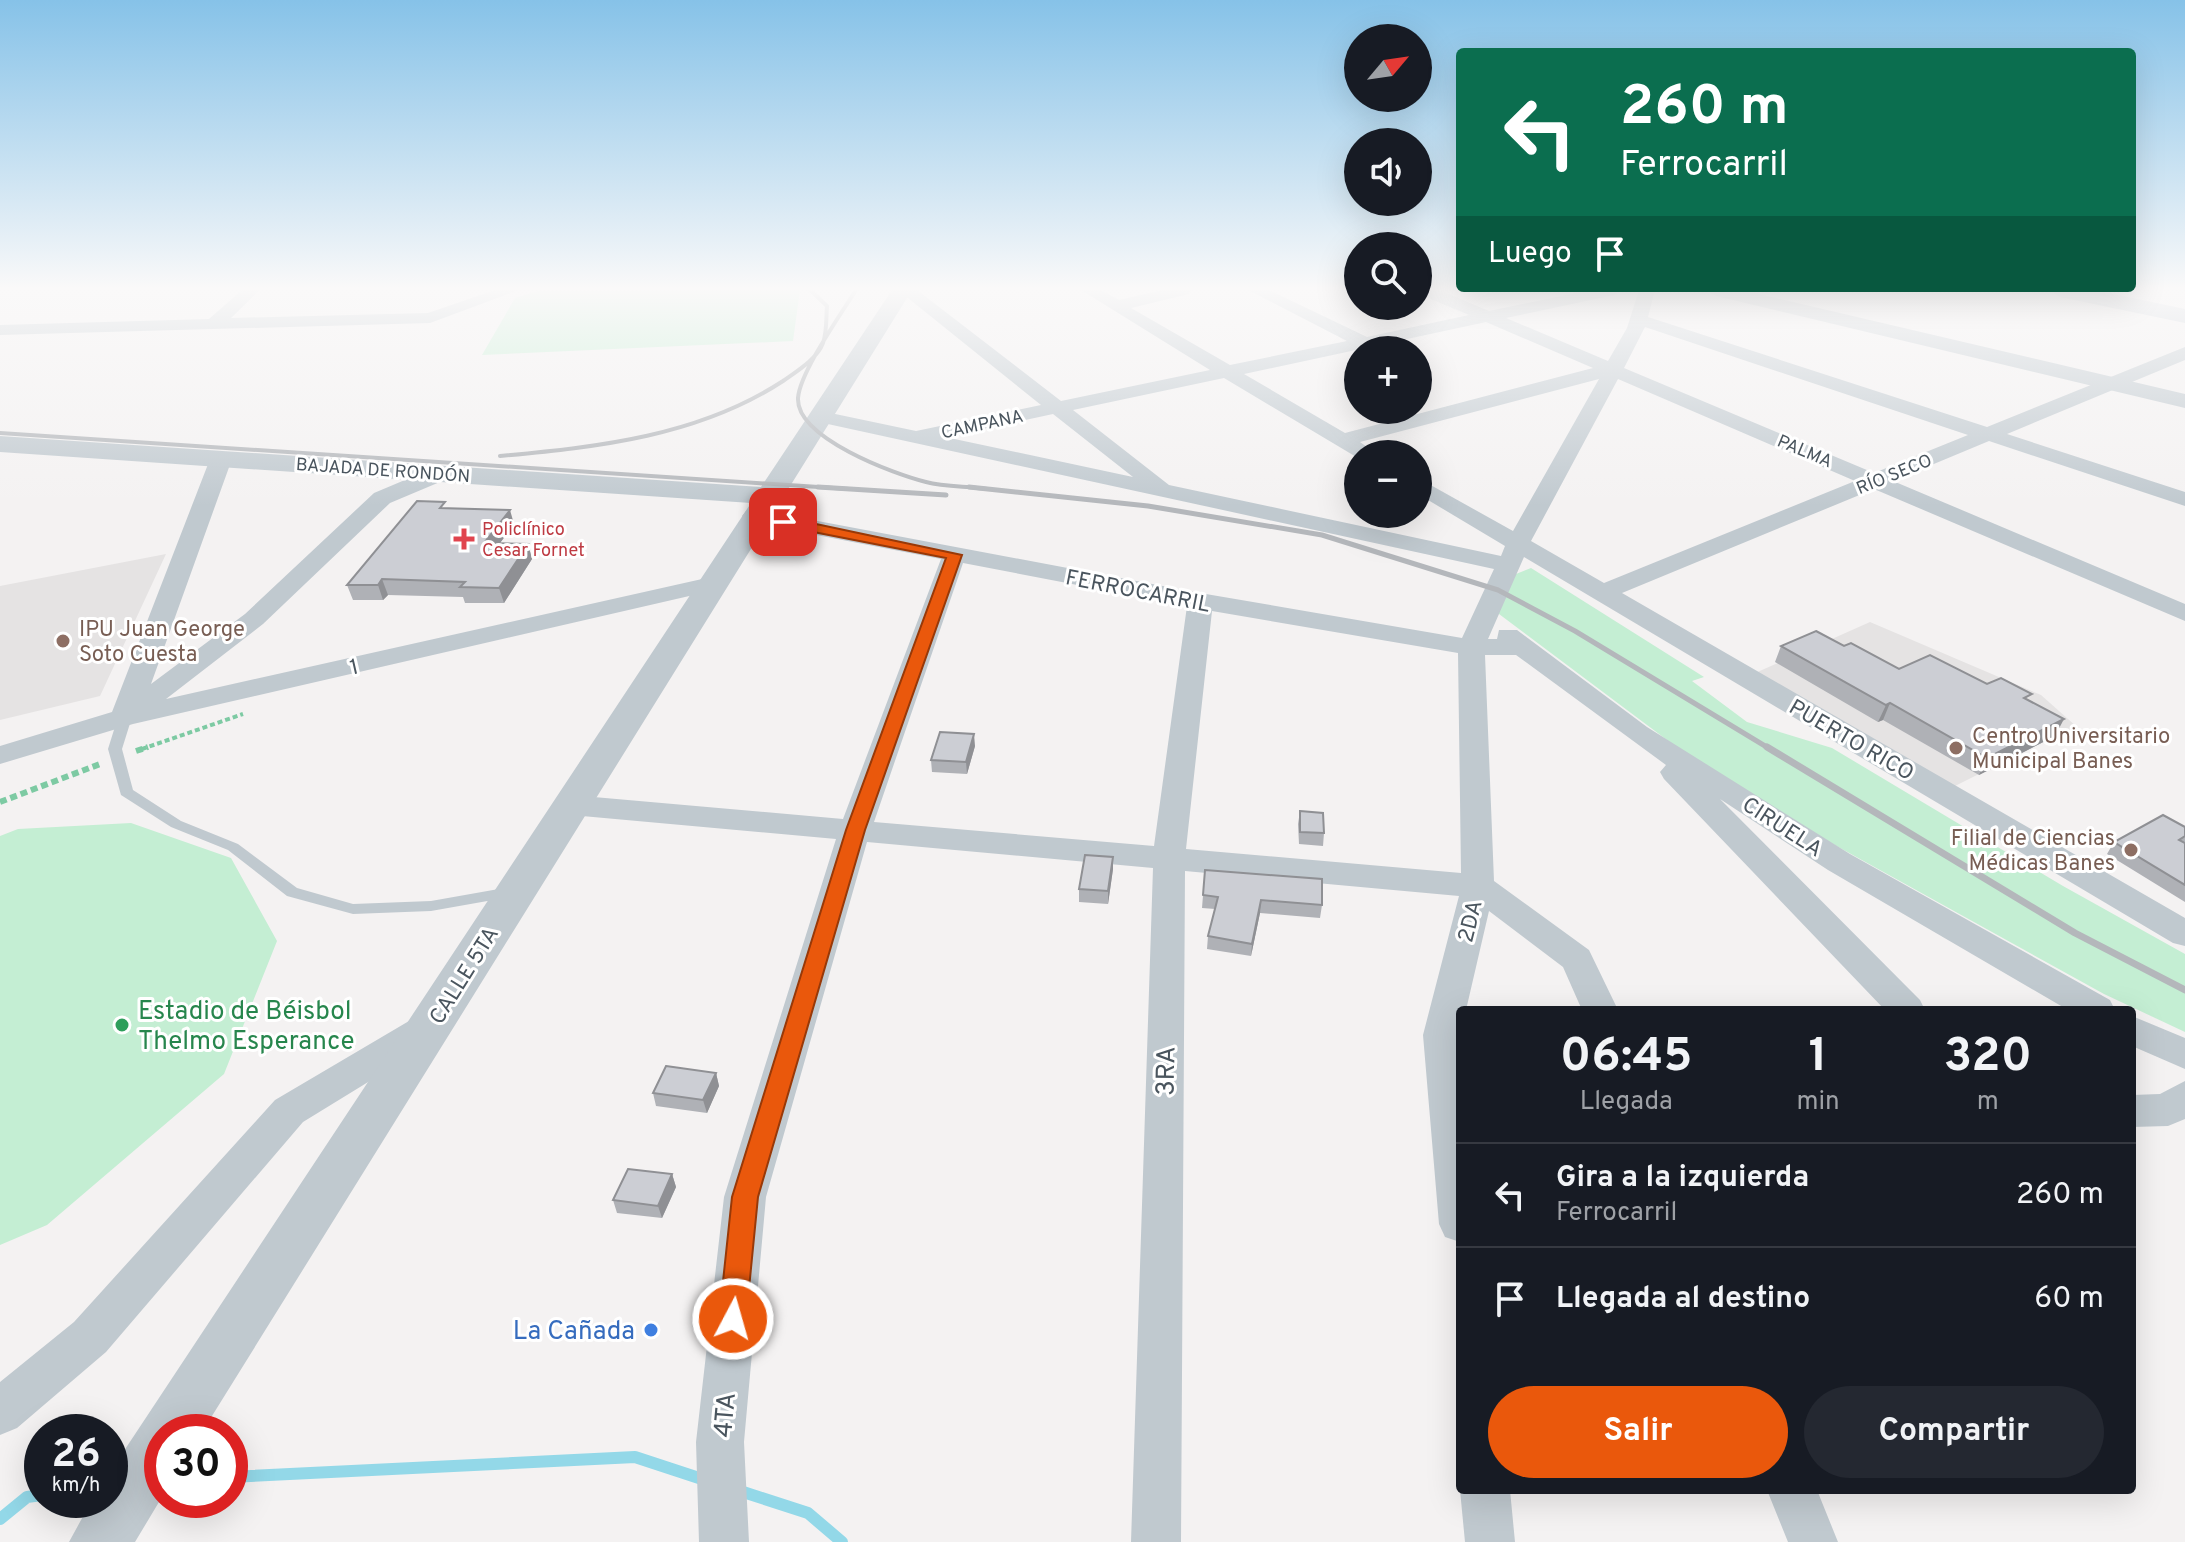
<!DOCTYPE html>
<html lang="es">
<head>
<meta charset="utf-8">
<style>
  body { margin:0; font-family:Overpass,sans-serif; background:#242831; color:#f1f3f6; height:100vh; display:flex; flex-direction:column; font-size:30px; white-space:nowrap }
  * { box-sizing:border-box; margin:0 }
  p { font-size:26px; color:#9ea1a6 }
  .icon { flex:none; width:44px; height:44px; fill:none; stroke:currentColor; stroke-width:2; stroke-linecap:round; stroke-linejoin:round }
  .map { position:relative; flex:1; overflow:hidden }
  .sheet { position:absolute; left:1456px; top:1006px; width:680px; height:488px; display:flex; flex-direction:column; background:#171b24; border-radius:8px; box-shadow:0 8px 32px #0002 }
  .sheet>* { flex:none }
  .guide { position:absolute; left:1456px; top:48px; width:680px; height:244px; border-radius:8px; box-shadow:0 8px 32px #0002; background:#0b6e4f; color:#fff; overflow:hidden }
  .needle { width:52px; rotate:61deg }
  .tools { position:absolute; left:1344px; top:24px; display:grid; gap:16px }
  .tools a { display:grid; place-items:center; width:88px; height:88px; border-radius:50%; background:#171b24; box-shadow:0 8px 32px #0002; font-size:40px }
  .speed { position:absolute; left:24px; top:1414px; display:flex; gap:16px; font-size:40px; font-weight:700; text-align:center }
  .speed>* { display:grid; place-content:center; width:104px; height:104px; border-radius:50%; background:#171b24; box-shadow:0 8px 32px #0002; line-height:1 }
  .speed small { font-size:20px; font-weight:400 }
  .speed .limit { border:12px solid #d22; background:#fff; color:#111 }
  .pin { position:absolute; display:grid; place-items:center; width:68px; height:68px; color:#fff; margin:-34px; border-radius:16px; box-shadow:0 4px 12px #0006 }
  .me { position:absolute; width:88px; margin:-44px; rotate:6deg; stroke-linejoin:round; filter:drop-shadow(0 0 6px #0008) }
  .turn { display:flex; align-items:center; gap:28px; height:168px; padding:0 32px; font-size:36px }
  .turn .icon { width:104px; height:104px; stroke-width:2.5 }
  .turn b { display:block; font-size:56px; line-height:68px }
  .then { display:flex; align-items:center; height:76px; padding:0 32px; background:#0003; gap:16px; font-size:30px }
  .eta { display:flex; justify-content:space-evenly; align-items:center; height:136px; text-align:center }
  .eta b { font-size:48px; font-weight:700; line-height:56px }
  .primary-button { display:flex; gap:16px; margin-top:auto; padding:16px 32px }
  .primary-button a { flex:1; height:92px; border-radius:48px; background:#ea580c; color:#fff; font-size:32px; font-weight:700; line-height:92px; text-align:center }
  .primary-button a+a { background:#242831; color:#f1f3f6 }
  ul { padding:0; list-style:none }
  li { display:flex; align-items:center; gap:24px; height:104px; padding:0 32px; border-top:2px solid #363941 }
  li div { flex:1 }
  li b { display:block; font-size:30px }
  li em { font-style:normal }
  .map>svg:first-child { display:block }
  .education { fill:#e5e3e3 }
  .green { fill:#c4eed3 }
  .lines { fill:none; stroke-linecap:round; stroke-linejoin:round }
  .stream { stroke:#93d8e8; stroke-width:12 }
  .path-far1 { stroke:#7dcaa3; stroke-width:4; stroke-dasharray:5 3; stroke-linecap:butt }
  .path { stroke:#7dcaa3; stroke-width:6; stroke-dasharray:7 4; stroke-linecap:butt }
  .service { fill:#c0c9cf; fill-rule:evenodd }
  .minor { fill:#c0c9cf; fill-rule:evenodd }
  .tertiary { fill:#c0c9cf; fill-rule:evenodd }
  .secondary { fill:#c1cad4; fill-rule:evenodd }
  .rail-far2 { stroke:#b4b7bb; stroke-width:4 }
  .rail-far1 { stroke:#b4b7bb; stroke-width:5 }
  .rail { stroke:#b4b7bb; stroke-width:7 }
  .wall { fill:#afb1b6 }
  .shaded-wall { fill:#8f9094 }
  .building { fill:#ccced4; stroke:#8f9094; stroke-width:2 }
  .route { fill:#ea580c; stroke:#983908; stroke-width:2 }
  .health-dot { fill:#e0444e; stroke:#fff; stroke-width:3 }
  .education-dot { fill:#8d6e63; stroke:#fff; stroke-width:3 }
  .leisure-dot { fill:#2e9e5b; stroke:#fff; stroke-width:3 }
  .shop-dot { fill:#3f7fe0; stroke:#fff; stroke-width:3 }
  .labels { text-anchor:middle; stroke-width:6; stroke-linejoin:round; paint-order:stroke }
  .far-street-label { font-size:18px; fill:#4a555e; stroke:#fff }
  .far-health-label { font-size:18px; fill:#be3a42; stroke:#fff; text-anchor:start }
  .street-label { font-size:22px; fill:#4a555e; stroke:#fff }
  .education-label { font-size:22px; fill:#785e54; stroke:#fff; text-anchor:start }
  .near-leisure-label { font-size:26px; fill:#27864d; stroke:#fff; text-anchor:start }
  .near-street-label { font-size:26px; fill:#4a555e; stroke:#fff }
  .near-shop-label { font-size:26px; fill:#366cbe; stroke:#fff; text-anchor:end }
</style>
</head>
<body>
<div class="map">
<svg width="2185" height="1542" viewBox="0 0 2185 1542">
  <rect width="100%" height="100%" fill="#f4f2f2"/>
  <!-- education -->
  <path class="education" d="M 166,554 L 100,696 L 0,720 L 0,586 Z
    M 1870,622 L 2041,695 L 2086,735 L 2055,736 L 1951,788 L 1753,674 Z"/>
  <!-- green -->
  <path class="green" d="M 800,290 L 793,341 L 482,355 L 515,298 L 538,291 Z
    M 1531,568 L 1704,677 L 1692,681 L 1747,722 L 1832,748 L 2063,886 L 2185,954 L 2185,1032 L 2104,994 L 1804,828 L 1675,746 L 1495,611 L 1511,576 Z
    M 131,823 L 231,858 L 277,941 L 224,1074 L 47,1225 L 0,1245 L 0,836 L 18,829 Z"/>
  <g class="lines">
    <!-- stream -->
    <path class="stream" d="M 230,1477 L 635,1457 L 705,1480
      M 737,1490 L 808,1513 L 842,1542
      M 0,1519 L 27,1497 L 42,1495"/>
    <!-- path-far1 -->
    <path class="path-far1" d="M 142,749 L 243,714"/>
    <!-- path -->
    <path class="path" d="M 136,751 L 148,747
      M 0,802 L 100,764"/>
    <!-- service -->
    <path class="service" d="M 125,713 L 132,717 L 122,749 L 133,790 L 181,821 L 238,844 L 297,888 L 353,904 L 431,901 L 510,887 L 515,888 L 518,892 L 515,896 L 510,897 L 431,911 L 353,914 L 287,896 L 228,850 L 171,827 L 121,795 L 108,749 L 118,717 Z"/>
    <!-- minor -->
    <path class="minor" d="M 242,290 L 260,290 L 231,318 L 428,313 L 495,290 L 519,290 L 430,323 L 0,335 L 0,325 L 209,319 Z
      M 898,290 L 917,290 L 1061,401 L 1210,370 L 1081,290 L 1101,290 L 1119,300 L 1162,290 L 1191,290 L 1189,294 L 1131,308 L 1230,365 L 1347,341 L 1248,290 L 1269,290 L 1367,337 L 1469,315 L 1419,294 L 1418,290 L 1439,290 L 1489,311 L 1590,290 L 1622,290 L 1614,295 L 1506,318 L 1608,361 L 1627,328 L 1639,290 L 1655,290 L 1648,317 L 1987,427 L 2185,347 L 2185,360 L 2007,434 L 2185,492 L 2185,506 L 1989,441 L 1893,481 L 2185,604 L 2185,621 L 1874,489 L 1622,593 L 2185,918 L 2185,946 L 2173,943 L 1524,557 L 1488,639 L 1497,639 L 1499,630 L 1517,630 L 1647,727 L 1850,854 L 2110,1000 L 2115,1010 L 2068,1010 L 1828,870 L 1720,799 L 1920,1000 L 1925,1010 L 1885,1010 L 1664,779 L 1660,772 L 1666,765 L 1516,655 L 1485,655 L 1494,881 L 1589,950 L 1618,1010 L 1582,1010 L 1563,967 L 1489,911 L 1466,1010 L 1460,1010 L 1460,1242 L 1445,1237 L 1439,1224 L 1423,1035 L 1459,896 L 1185,871 L 1181,1542 L 1131,1542 L 1153,868 L 867,842 L 766,1197 L 744,1442 L 749,1542 L 699,1542 L 696,1442 L 724,1197 L 836,839 L 571,815 L 560,812 L 556,805 L 560,798 L 571,795 L 843,819 L 941,559 L 754,523 L 746,521 L 742,516 L 746,511 L 754,509 L 1200,593 L 1462,638 L 1494,569 L 814,421 L 811,417 L 821,411 L 916,431 L 1041,405 ZM 1486,322 L 1593,368 L 1345,433 L 1244,374 ZM 1645,327 L 1968,435 L 1874,473 L 1624,368 ZM 1224,378 L 1358,458 L 1358,454 L 1377,454 L 1360,442 L 1599,379 L 1513,531 L 1418,478 L 1418,494 L 1505,546 L 1501,556 L 1169,485 L 1073,410 ZM 1618,379 L 1855,481 L 1604,583 L 1531,541 ZM 1053,414 L 1133,477 L 945,437 ZM 963,563 L 1187,606 L 1154,846 L 874,822 ZM 1212,611 L 1458,653 L 1461,873 L 1186,849 Z
      M 221,453 L 232,459 L 151,684 L 245,614 L 374,493 L 431,469 L 439,467 L 450,474 L 447,479 L 390,503 L 263,624 L 166,699 L 711,577 L 723,584 L 711,591 L 133,724 L 0,764 L 0,746 L 112,712 L 210,459 Z
      M 2132,1016 L 2185,1038 L 2185,1069 L 2132,1046 Z
      M 422,1017 L 435,1021 L 441,1031 L 435,1041 L 303,1122 L 106,1352 L 17,1428 L 0,1435 L 0,1382 L 74,1322 L 275,1100 L 409,1021 Z
      M 2185,1081 L 2185,1119 L 2168,1126 L 2132,1127 L 2132,1095 L 2160,1094 Z
      M 1460,1490 L 1510,1490 L 1515,1542 L 1465,1542 Z
      M 1767,1490 L 1817,1490 L 1838,1542 L 1788,1542 Z"/>
    <!-- tertiary -->
    <path class="tertiary" d="M 892,290 L 912,290 L 202,1432 L 162,1432 L 162,1497 L 135,1542 L 69,1542 L 92,1500 L 110,1500 L 110,1472 L 751,503 L 0,452 L 0,436 L 761,487 Z
      M 1706,290 L 1742,290 L 2185,394 L 2185,408 L 1716,296 Z"/>
    <!-- secondary -->
    <path class="secondary" d="M 2048,290 L 2094,290 L 2185,309 L 2185,323 L 2060,297 Z"/>
    <!-- rail-far2 -->
    <path class="rail-far2" d="M 856,290 C 841,314 800,372 798,398 C 796,438 894,474 926,482 C 945,487 967,486 987,489
      M 0,433 L 849,489
      M 500,456 C 599,447 699,436 783,381 C 797,371 817,359 823,343 C 827,332 826,318 827,306 L 810,290"/>
    <!-- rail-far1 -->
    <path class="rail-far1" d="M 818,487 L 946,495
      M 969,487 L 1148,506 L 1322,535 L 1498,590 L 1575,631 L 1770,749"/>
    <!-- rail -->
    <path class="rail" d="M 1767,747 L 2075,933 L 2185,990"/>
  </g>
  <!-- wall -->
  <path class="wall" d="M 447,508 L 514,524 L 500,543 L 528,544 L 532,559 L 504,603 L 465,603 L 463,597 L 388,595 L 383,600 L 353,600 L 347,585 Z
    M 1781,646 L 1844,646 L 1899,669 L 1987,684 L 2029,701 L 2055,736 L 1979,775 L 1883,720 L 1878,722 L 1775,662 Z
    M 975,746 L 967,774 L 932,772 L 931,760 Z
    M 1300,811 L 1324,833 L 1323,846 L 1299,844 L 1298,824 Z
    M 2185,827 L 2185,902 L 2107,854 L 2114,842 Z
    M 1113,869 L 1108,904 L 1079,902 L 1079,889 Z
    M 1205,870 L 1322,905 L 1320,918 L 1260,913 L 1251,956 L 1207,949 L 1208,936 L 1215,909 L 1202,908 Z
    M 716,1073 L 719,1086 L 707,1113 L 656,1106 L 653,1093 Z
    M 672,1174 L 676,1187 L 662,1218 L 617,1213 L 613,1200 Z"/>
  <!-- shaded-wall -->
  <path class="shaded-wall" d="M 510,510 L 514,524 L 489,558 L 484,543 Z
    M 528,544 L 532,559 L 504,603 L 499,588 Z
    M 382,579 L 388,595 L 383,600 L 378,585 Z
    M 1890,703 L 1883,720 L 1878,722 L 1886,705 Z
    M 2064,719 L 2055,736 L 1979,775 L 1987,758 Z
    M 974,734 L 975,746 L 967,774 L 966,762 Z
    M 1113,857 L 1113,869 L 1108,904 L 1108,891 Z
    M 1261,900 L 1260,913 L 1251,956 L 1252,944 Z
    M 716,1073 L 719,1086 L 707,1113 L 703,1100 Z
    M 672,1174 L 676,1187 L 662,1218 L 658,1206 Z"/>
  <!-- building -->
  <path class="building" d="M 417,501 L 445,502 L 440,508 L 510,510 L 484,543 L 528,544 L 499,588 L 460,587 L 465,582 L 382,579 L 378,585 L 347,585 Z
    M 1816,631 L 1844,646 L 1851,643 L 1899,669 L 1930,655 L 1987,684 L 2001,678 L 2032,694 L 2024,698 L 2064,719 L 1987,758 L 1890,703 L 1886,705 L 1781,646 Z
    M 940,732 L 974,734 L 966,762 L 931,760 Z
    M 1300,811 L 1323,813 L 1324,833 L 1300,832 Z
    M 2163,815 L 2185,827 L 2185,836 L 2179,840 L 2185,843 L 2185,885 L 2114,842 Z
    M 1085,855 L 1113,857 L 1108,891 L 1079,889 Z
    M 1205,870 L 1322,879 L 1322,905 L 1261,900 L 1252,944 L 1208,936 L 1218,897 L 1203,895 Z
    M 666,1066 L 716,1073 L 703,1100 L 653,1093 Z
    M 628,1169 L 672,1174 L 658,1206 L 613,1200 Z"/>
  <!-- sky -->
  <linearGradient id="sky" x2="0" y2="1"><stop stop-color="#86c2e8"/><stop offset="0.57" stop-color="#faf9f9"/><stop offset="1" stop-color="#faf9f9" stop-opacity="0"/></linearGradient>
  <rect width="2185" height="506" fill="url(#sky)"/>
  <!-- route -->
  <path class="route" d="M 783,517 L 962,555 L 865,830 L 758,1197 L 746,1319 L 742,1328 L 733,1332 L 723,1328 L 719,1319 L 732,1197 L 846,830 L 946,558 L 778,525 L 776,522 Z"/>
  <!-- markers -->
  <path class="health-dot" d="M460 527h8v8h8v8h-8v8h-8v-8h-8v-8h8z"/>
  <g class="education-dot">
    <circle cx="63" cy="641" r="8"/>
    <circle cx="1956" cy="748" r="8"/>
    <circle cx="2131" cy="850" r="8"/>
  </g>
  <circle class="leisure-dot" cx="122" cy="1025" r="8"/>
  <circle class="shop-dot" cx="651" cy="1330" r="8"/>
  <g class="labels">
    <!-- far-street labels -->
    <g class="far-street-label">
      <text transform="translate(982 424) rotate(-12)" y="6">CAMPANA</text>
      <text transform="translate(1805 451) rotate(23)" y="6">PALMA</text>
      <text transform="translate(383 470) rotate(4)" y="6">BAJADA DE RONDÓN</text>
      <text transform="translate(1894 474) rotate(-22)" y="6">RÍO SECO</text>
    </g>
    <!-- far-health labels -->
    <g class="far-health-label">
      <text x="482" y="535">Policlínico<tspan x="482" dy="21">Cesar Fornet</tspan></text>
    </g>
    <!-- street labels -->
    <g class="street-label">
      <text transform="translate(1138 590) rotate(11)" y="8">FERROCARRIL</text>
      <text transform="translate(354 666) rotate(-13)" y="8">1</text>
      <text transform="translate(1852 739) rotate(30)" y="8">PUERTO RICO</text>
      <text transform="translate(1783 826) rotate(33)" y="8">CIRUELA</text>
      <text transform="translate(1469 921) rotate(-76)" y="8">2DA</text>
      <text transform="translate(463 975) rotate(-58)" y="8">CALLE 5TA</text>
    </g>
    <!-- education labels -->
    <g class="education-label">
      <text x="79" y="636">IPU Juan George<tspan x="79" dy="25">Soto Cuesta</tspan></text>
      <text x="1972" y="743">Centro Universitario<tspan x="1972" dy="25">Municipal Banes</tspan></text>
      <text x="2115" y="845" text-anchor="end">Filial de Ciencias<tspan x="2115" dy="25">Médicas Banes</tspan></text>
    </g>
    <!-- near-leisure labels -->
    <g class="near-leisure-label">
      <text x="138" y="1019">Estadio de Béisbol<tspan x="138" dy="30">Thelmo Esperance</tspan></text>
    </g>
    <!-- near-street labels -->
    <g class="near-street-label">
      <text transform="translate(1165 1071) rotate(-89)" y="9">3RA</text>
      <text transform="translate(724 1415) rotate(-85)" y="9">4TA</text>
    </g>
    <!-- near-shop labels -->
    <g class="near-shop-label">
      <text x="635" y="1339">La Cañada</text>
    </g>
  </g>
</svg>
<div class="tools">
<a><svg class="needle" viewBox="-14 -14 28 28"><path d="M0-13l5 13h-10z" fill="#e53935"/><path d="M0 13l5-13h-10z" fill="#9ea1a6"/></svg></a>
<a><svg class="icon" aria-label="sound" viewBox="0 0 24 24"><path d="M4 9h4l5-4v14l-5-4H4zM17 9q2 3 0 6"/></svg></a>
<a><svg class="icon" aria-label="search" viewBox="0 0 24 24"><circle cx="10" cy="10" r="6"/><path d="M15 15l6 6"/></svg></a>
<a>+</a>
<a>−</a>
</div>
<div class="speed"><div>26<small>km/h</small></div><div class="limit">30</div></div>
<div class="pin" style="left:783px;top:522px;background:#d93025"><svg class="icon" aria-label="arrive" viewBox="0 0 24 24"><path d="M6 21V4h12l-3 4 3 4H6"/></svg></div>
<svg class="me" style="left:733px;top:1319px" viewBox="-20 -20 40 40"><circle r="17" fill="#ea580c" stroke="#fff" stroke-width="3"/><path d="M0-11L8 9 0 5-8 9z" fill="#fff"/></svg>
<div class="guide">
<div class="turn"><svg class="icon" aria-label="left" viewBox="0 0 24 24"><path d="M17 20v-9H6M10 6l-5 5 5 5"/></svg><div><b>260 m</b>Ferrocarril</div></div>
<div class="then">Luego<svg class="icon" aria-label="arrive" viewBox="0 0 24 24"><path d="M6 21V4h12l-3 4 3 4H6"/></svg></div>
</div>
<section class="sheet">
<div class="eta">
<div><b>06:45</b><p>Llegada</p></div>
<div><b>1</b><p>min</p></div>
<div><b>320</b><p>m</p></div>
</div>
<ul>
<li><svg class="icon" aria-label="left" viewBox="0 0 24 24"><path d="M17 20v-9H6M10 6l-5 5 5 5"/></svg><div><b>Gira a la izquierda</b><p>Ferrocarril</p></div><em>260 m</em></li>
<li><svg class="icon" aria-label="arrive" viewBox="0 0 24 24"><path d="M6 21V4h12l-3 4 3 4H6"/></svg><div><b>Llegada al destino</b></div><em>60 m</em></li>
</ul>
<div class="primary-button"><a>Salir</a><a>Compartir</a></div>
</section>
</div>
</body>
</html>
